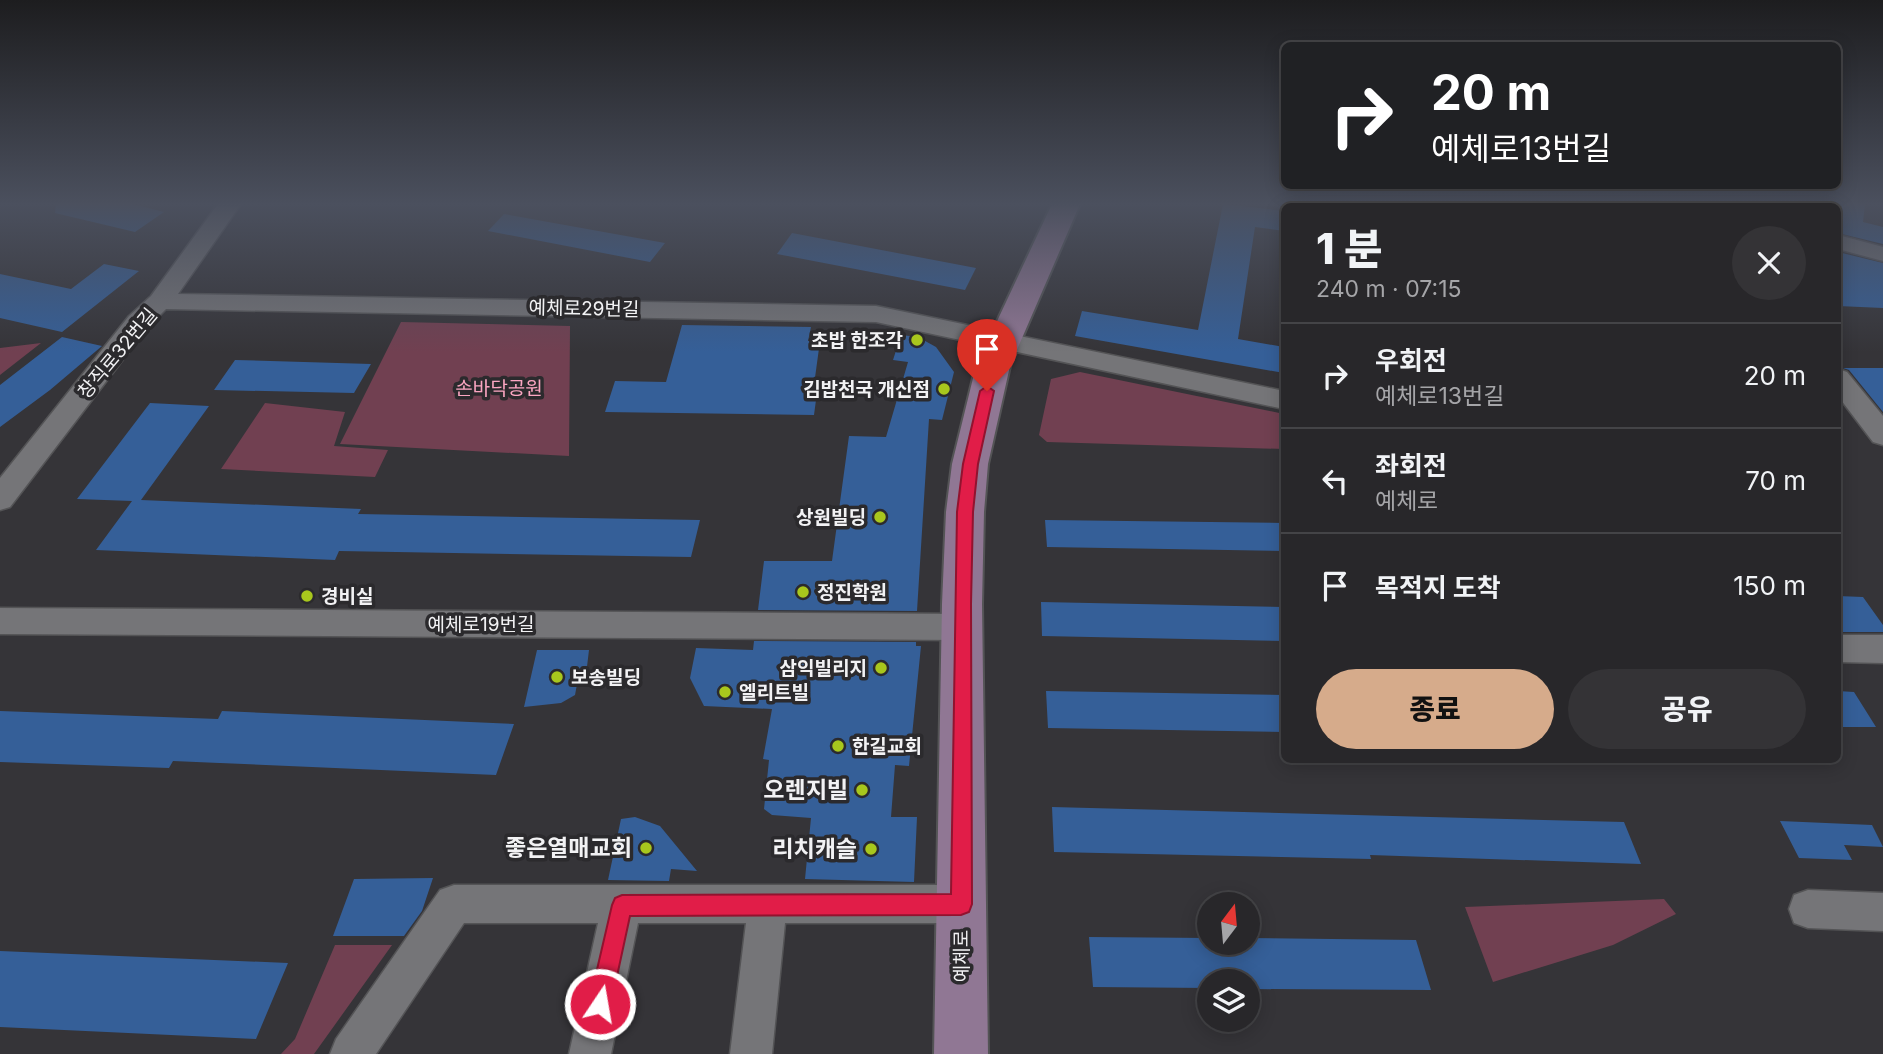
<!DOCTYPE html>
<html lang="ko">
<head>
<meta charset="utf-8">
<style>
  body { margin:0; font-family:Inter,"Noto Sans KR",sans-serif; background:#343336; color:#f1f3f6; height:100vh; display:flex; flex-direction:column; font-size:26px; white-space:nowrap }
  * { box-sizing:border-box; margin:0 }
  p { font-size:23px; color:#a5a5a8 }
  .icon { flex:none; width:38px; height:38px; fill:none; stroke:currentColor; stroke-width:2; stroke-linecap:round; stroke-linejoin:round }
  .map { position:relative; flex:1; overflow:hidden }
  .drawer { position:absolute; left:1281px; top:203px; width:560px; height:560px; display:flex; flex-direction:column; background:#28272a; border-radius:10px; box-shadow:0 4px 18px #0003,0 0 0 2px #444447 }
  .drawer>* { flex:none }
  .banner { position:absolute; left:1281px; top:42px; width:560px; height:147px; border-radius:10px; box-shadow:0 4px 18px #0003,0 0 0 2px #444447; background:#202124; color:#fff; overflow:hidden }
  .needle { width:46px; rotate:16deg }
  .fabs { position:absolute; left:1197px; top:892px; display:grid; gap:14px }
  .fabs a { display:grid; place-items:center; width:63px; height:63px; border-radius:50%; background:#28272a; box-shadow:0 4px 18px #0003,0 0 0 2px #444447; font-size:35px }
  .pin { position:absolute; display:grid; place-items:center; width:60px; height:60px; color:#fff; margin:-72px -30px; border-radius:50% 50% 50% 0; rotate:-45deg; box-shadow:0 0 7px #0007 }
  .pin .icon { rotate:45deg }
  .me { position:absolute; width:77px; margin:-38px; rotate:12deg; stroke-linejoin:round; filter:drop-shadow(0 0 5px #0008) }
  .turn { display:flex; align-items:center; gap:24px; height:147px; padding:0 35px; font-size:32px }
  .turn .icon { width:91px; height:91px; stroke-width:2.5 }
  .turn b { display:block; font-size:49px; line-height:60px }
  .round { display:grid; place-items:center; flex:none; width:74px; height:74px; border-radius:37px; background:#343336 }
  .overview { display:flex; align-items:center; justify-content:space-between; height:119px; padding:0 35px }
  h1 { font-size:42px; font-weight:800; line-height:52px }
  .cta { display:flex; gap:14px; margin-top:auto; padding:14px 35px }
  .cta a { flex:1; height:80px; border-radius:42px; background:#d6ab8b; color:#111; font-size:28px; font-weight:800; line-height:80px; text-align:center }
  .cta a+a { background:#343336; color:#f1f3f6 }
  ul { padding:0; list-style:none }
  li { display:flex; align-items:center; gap:21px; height:105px; padding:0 35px; border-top:2px solid #444447 }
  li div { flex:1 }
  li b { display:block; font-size:26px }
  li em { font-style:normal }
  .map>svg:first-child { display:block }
  .green { fill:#714051 }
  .building { fill:#355f98 }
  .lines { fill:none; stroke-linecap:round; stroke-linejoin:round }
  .street-casing { stroke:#545456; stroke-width:3 }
  .secondary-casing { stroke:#545456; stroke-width:4 }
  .street { fill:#757578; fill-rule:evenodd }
  .secondary { fill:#907794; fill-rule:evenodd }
  .route { fill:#e11d48; stroke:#92132f; stroke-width:2 }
  .poi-dot { fill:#a8c71d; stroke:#2b2a2d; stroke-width:2.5 }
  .labels { text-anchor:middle; stroke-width:7; stroke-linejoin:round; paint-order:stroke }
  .street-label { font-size:19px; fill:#f2f2f4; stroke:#2b2a2d }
  .poi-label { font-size:19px; font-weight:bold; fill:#f2f2f4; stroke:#2b2a2d; text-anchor:start }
  .park-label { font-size:19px; fill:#fca6c2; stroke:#2b2a2d }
  .near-poi-label { font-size:23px; font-weight:bold; fill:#f2f2f4; stroke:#2b2a2d; text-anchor:end }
</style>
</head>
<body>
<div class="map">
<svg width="1883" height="1054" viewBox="0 0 1883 1054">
  <rect width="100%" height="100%" fill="#353438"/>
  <!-- green -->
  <path class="green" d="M 401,322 L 570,326 L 569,456 L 340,444 Z
    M 41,343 L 0,375 L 0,348 Z
    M 1080,372 L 1284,414 L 1284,449 L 1047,442 L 1039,435 L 1051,379 Z
    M 265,403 L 345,412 L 334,446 L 388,450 L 375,477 L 221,469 Z
    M 1664,899 L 1676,914 L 1613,945 L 1493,982 L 1465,907 Z
    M 335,945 L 392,945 L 314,1054 L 281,1054 L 295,1039 Z"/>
  <!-- building -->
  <path class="building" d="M 56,204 L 133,204 L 164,212 L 135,232 L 55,213 Z
    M 1223,204 L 1284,211 L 1284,231 L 1255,227 L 1238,339 L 1284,347 L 1284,373 L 1075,336 L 1082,311 L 1198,330 Z
    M 1838,204 L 1865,204 L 1863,222 L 1883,227 L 1883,244 L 1838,233 Z
    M 504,214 L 665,243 L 650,262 L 488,231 Z
    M 792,233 L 976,268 L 965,290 L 777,254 Z
    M 1838,252 L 1883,263 L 1883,308 L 1838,306 Z
    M 104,264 L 139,271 L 62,332 L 0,318 L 0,274 L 71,289 Z
    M 682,325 L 811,327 L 808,341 L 820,341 L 814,385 L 818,385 L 814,415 L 605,412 L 615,381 L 666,382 Z
    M 901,335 L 918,337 L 936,347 L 954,372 L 942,420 L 929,419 L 917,611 L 758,610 L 764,561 L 832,561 L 849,436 L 886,437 L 908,362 L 893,360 Z
    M 62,337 L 102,346 L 50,390 L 0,427 L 0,385 Z
    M 235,360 L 371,364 L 354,393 L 214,390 Z
    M 1843,368 L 1883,368 L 1883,412 L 1849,370 Z
    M 150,403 L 209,406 L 141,500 L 361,509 L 358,514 L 700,520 L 691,557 L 339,551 L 335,560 L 96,550 L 132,501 L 77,499 Z
    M 1045,520 L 1284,523 L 1284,551 L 1047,547 Z
    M 1838,596 L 1863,597 L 1883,625 L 1883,632 L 1838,632 Z
    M 1041,602 L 1284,607 L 1284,641 L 1042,636 Z
    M 754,641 L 916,642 L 916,646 L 921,646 L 909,766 L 895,765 L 891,817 L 917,817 L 914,882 L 805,879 L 811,818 L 772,815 L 764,809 L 769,760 L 763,759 L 772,709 L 704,706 L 690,678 L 696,648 L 753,650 Z
    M 537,650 L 589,650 L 586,675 L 578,679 L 575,695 L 561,703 L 524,707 Z
    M 1046,691 L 1284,695 L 1284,732 L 1048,728 Z
    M 1838,691 L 1854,692 L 1876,727 L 1838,727 Z
    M 0,711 L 218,719 L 222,711 L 514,724 L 496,775 L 173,761 L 169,768 L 0,762 Z
    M 1052,807 L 1624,822 L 1641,864 L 1370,855 L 1371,859 L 1054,852 Z
    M 635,817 L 660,826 L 697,871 L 671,869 L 669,881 L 608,880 L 621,819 Z
    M 1780,821 L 1872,825 L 1883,847 L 1844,845 L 1852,860 L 1799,858 Z
    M 433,878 L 422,911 L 404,936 L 333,936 L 354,879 Z
    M 1089,937 L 1209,938 L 1209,943 L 1248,943 L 1248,938 L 1416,940 L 1431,990 L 1248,989 L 1248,982 L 1209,982 L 1209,988 L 1093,987 Z
    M 0,951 L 288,963 L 256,1039 L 0,1027 Z"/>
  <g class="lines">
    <!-- street casing -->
    <g class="street-casing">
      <path id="street" d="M 218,204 L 241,204 L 178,294 L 876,306 L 1284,391 L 1284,409 L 876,322 L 166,309 L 147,328 L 10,507 L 0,510 L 0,478 L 129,316 L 151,296 Z
        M 1451,204 L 1473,204 L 1473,206 L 1451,206 Z
        M 1838,235 L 1883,247 L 1883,261 L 1838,249 Z
        M 1838,369 L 1847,372 L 1883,416 L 1883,445 L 1873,442 L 1838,396 Z
        M 0,608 L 962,614 L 973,618 L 978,627 L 973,636 L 962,640 L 0,634 Z
        M 1841,635 L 1883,635 L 1883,663 L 1838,662 L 1838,636 Z
        M 454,885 L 961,885 L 975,890 L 980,904 L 975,918 L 961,923 L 785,923 L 772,1054 L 730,1054 L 746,923 L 638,923 L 611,1054 L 569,1054 L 598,923 L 464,923 L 376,1054 L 330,1054 L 336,1039 L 440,890 Z
        M 1808,890 L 1883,893 L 1883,931 L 1808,928 L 1794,923 L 1789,909 L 1794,895 Z"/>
    </g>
    <!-- secondary casing -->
    <g class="secondary-casing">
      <path id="secondary" d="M 1052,204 L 1080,204 L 1010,366 L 988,464 L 984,512 L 982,604 L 988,1054 L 934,1054 L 942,604 L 946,512 L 952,464 L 976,366 Z"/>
    </g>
    <!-- street -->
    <use href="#street" class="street"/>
    <!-- secondary -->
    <use href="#secondary" class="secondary"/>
  </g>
  <!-- sky -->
  <linearGradient id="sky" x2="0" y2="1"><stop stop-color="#1d1d1f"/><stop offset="0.58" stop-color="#4b505e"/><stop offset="1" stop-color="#4b505e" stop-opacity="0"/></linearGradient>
  <rect width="1883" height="352" fill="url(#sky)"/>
  <!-- route -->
  <path class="route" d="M 987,386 L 994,391 L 978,464 L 973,512 L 971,604 L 972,904 L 969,912 L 961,915 L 630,916 L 611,1004 L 608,1012 L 600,1016 L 593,1012 L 589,1004 L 612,905 L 615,898 L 622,895 L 951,894 L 957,512 L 963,464 L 980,391 Z"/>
  <!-- markers -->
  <g class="poi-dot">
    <circle cx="917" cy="340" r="7"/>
    <circle cx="944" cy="389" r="7"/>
    <circle cx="880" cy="517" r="7"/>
    <circle cx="803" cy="592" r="7"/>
    <circle cx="307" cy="596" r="7"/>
    <circle cx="881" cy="668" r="7"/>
    <circle cx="557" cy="677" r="7"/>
    <circle cx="725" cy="692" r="7"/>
    <circle cx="838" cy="746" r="7"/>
    <circle cx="862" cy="790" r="7"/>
    <circle cx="646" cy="848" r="7"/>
    <circle cx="871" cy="849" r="7"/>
  </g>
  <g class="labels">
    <!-- street labels -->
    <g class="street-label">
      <text transform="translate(584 308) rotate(1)" y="7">예체로29번길</text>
      <text transform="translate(117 353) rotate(-50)" y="7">창직로32번길</text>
      <text x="481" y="631">예체로19번길</text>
      <text transform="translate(961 956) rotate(-90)" y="7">예체로</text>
    </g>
    <!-- poi labels -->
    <g class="poi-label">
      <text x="903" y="347" text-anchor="end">초밥 한조각</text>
      <text x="930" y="396" text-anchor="end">김밥천국 개신점</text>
      <text x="866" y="524" text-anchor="end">상원빌딩</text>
      <text x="817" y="599">정진학원</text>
      <text x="321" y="603">경비실</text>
      <text x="867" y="675" text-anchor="end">삼익빌리지</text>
      <text x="571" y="684">보송빌딩</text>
      <text x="739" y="699">엘리트빌</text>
      <text x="852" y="753">한길교회</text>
    </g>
    <!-- park labels -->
    <g class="park-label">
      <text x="499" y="395">손바닥공원</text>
    </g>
    <!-- near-poi labels -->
    <g class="near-poi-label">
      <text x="848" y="798">오렌지빌</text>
      <text x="632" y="856">좋은열매교회</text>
      <text x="857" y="857">리치캐슬</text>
    </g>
  </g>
</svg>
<div class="fabs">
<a><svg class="needle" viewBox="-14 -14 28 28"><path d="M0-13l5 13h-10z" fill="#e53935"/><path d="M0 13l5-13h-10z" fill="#a5a5a8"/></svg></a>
<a><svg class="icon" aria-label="layers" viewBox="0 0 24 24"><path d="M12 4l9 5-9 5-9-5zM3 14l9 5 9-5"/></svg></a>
</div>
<div class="pin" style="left:987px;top:391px;background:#d93025"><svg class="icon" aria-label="arrive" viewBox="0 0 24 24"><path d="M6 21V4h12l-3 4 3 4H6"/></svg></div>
<svg class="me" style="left:600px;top:1004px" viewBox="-20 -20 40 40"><circle r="17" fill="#e11d48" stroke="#fff" stroke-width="3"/><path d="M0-11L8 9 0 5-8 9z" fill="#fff"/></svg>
<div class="banner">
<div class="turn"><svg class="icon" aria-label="right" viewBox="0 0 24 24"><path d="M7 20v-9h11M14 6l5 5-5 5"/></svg><div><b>20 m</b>예체로13번길</div></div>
</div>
<section class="drawer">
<div class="overview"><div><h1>1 분</h1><p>240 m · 07:15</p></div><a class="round"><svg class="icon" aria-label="close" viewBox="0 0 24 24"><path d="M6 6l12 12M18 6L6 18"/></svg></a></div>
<ul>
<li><svg class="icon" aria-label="right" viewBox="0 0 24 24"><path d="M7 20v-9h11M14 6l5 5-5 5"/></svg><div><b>우회전</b><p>예체로13번길</p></div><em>20 m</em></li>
<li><svg class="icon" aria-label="left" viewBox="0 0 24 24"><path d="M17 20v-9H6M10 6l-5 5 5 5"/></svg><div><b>좌회전</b><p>예체로</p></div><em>70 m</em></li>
<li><svg class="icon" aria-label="arrive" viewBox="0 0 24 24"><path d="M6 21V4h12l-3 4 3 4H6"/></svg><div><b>목적지 도착</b></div><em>150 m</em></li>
</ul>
<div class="cta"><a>종료</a><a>공유</a></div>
</section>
</div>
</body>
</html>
